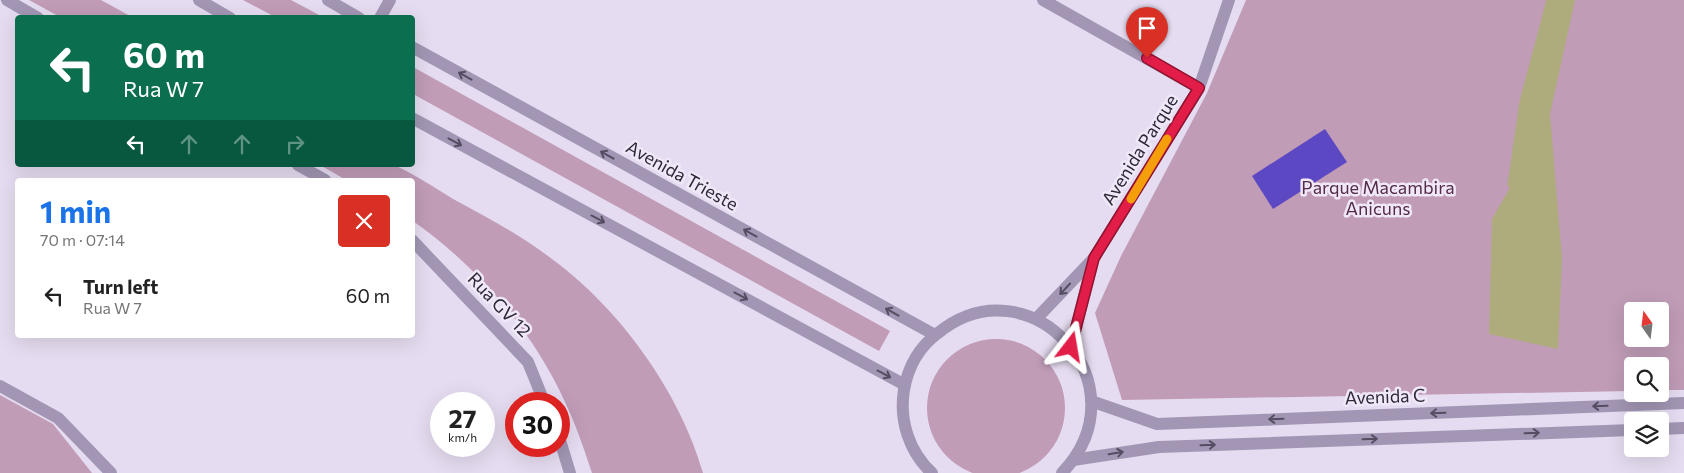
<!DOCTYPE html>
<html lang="en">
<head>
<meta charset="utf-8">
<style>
  body { margin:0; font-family:Commissioner,sans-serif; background:#f6f6f6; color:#222; height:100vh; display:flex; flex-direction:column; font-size:19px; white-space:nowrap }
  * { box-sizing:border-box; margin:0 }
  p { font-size:16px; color:#767676 }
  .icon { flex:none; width:28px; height:28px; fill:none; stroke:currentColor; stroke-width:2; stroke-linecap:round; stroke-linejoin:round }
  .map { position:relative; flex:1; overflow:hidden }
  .details { position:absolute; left:15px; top:178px; width:400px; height:160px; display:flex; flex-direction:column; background:#fff; border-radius:5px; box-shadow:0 5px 20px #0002 }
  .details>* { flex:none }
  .banner { position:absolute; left:15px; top:15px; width:400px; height:152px; border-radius:5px; box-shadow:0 5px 20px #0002; background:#0b6e4f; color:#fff; overflow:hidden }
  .needle { width:32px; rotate:346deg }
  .fabs { position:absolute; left:1624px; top:302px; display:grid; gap:10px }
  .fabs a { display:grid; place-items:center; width:45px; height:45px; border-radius:5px; background:#fff; box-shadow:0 5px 20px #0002; font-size:25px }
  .speed { position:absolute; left:430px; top:392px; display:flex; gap:10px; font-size:25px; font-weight:700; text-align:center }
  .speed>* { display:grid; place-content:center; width:65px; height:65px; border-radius:50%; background:#fff; box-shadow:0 5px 20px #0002; line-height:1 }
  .speed small { font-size:12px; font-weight:400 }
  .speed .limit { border:8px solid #d22; background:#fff; color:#111 }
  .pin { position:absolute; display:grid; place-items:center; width:42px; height:42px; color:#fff; margin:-51px -21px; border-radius:50% 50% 50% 0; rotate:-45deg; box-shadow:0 0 5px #0007 }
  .pin .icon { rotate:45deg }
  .me { position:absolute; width:55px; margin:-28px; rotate:14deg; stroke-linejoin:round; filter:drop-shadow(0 0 4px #0008) }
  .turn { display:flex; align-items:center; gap:18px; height:105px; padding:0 25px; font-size:22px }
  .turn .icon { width:65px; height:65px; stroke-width:2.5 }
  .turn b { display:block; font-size:35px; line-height:42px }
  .lanes { display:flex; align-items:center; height:48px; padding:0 25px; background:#0003; justify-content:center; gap:25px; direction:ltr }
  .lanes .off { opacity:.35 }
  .round { display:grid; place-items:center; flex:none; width:52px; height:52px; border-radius:5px; background:#f6f6f6 }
  .head { display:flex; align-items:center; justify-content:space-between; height:85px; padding:0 25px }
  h1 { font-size:30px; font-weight:700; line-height:38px; color:#1a73e8 }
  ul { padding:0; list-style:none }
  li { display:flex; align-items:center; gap:15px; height:65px; padding:0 25px }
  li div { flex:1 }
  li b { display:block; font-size:19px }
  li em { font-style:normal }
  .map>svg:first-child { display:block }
  .green { fill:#c09cb7; fill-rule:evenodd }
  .water { fill:#aeac7c }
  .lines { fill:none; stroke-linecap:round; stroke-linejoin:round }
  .stream { stroke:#aeac7c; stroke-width:9 }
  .building { fill:#5d48c3 }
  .minor { stroke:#a296b4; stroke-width:12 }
  .oneway { stroke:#554e62 }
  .route-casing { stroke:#92132f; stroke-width:12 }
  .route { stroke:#e11d48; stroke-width:9 }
  .slow { stroke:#f59e0b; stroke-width:9 }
  .labels { text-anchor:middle; stroke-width:5; stroke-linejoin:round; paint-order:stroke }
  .street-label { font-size:18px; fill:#2c2836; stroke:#f0e8f9 }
  .park-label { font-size:18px; fill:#542c48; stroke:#f0e8f9 }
</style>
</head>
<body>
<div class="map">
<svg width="1684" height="473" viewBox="0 0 1684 473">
  <rect width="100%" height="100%" fill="#e6dcf1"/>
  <!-- green -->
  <path class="green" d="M 29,0 L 101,0 L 132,17 L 60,17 Z
    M 243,0 L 291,0 L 323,17 L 275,17 Z
    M 1246,0 L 1684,0 L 1684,390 L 1660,390 L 1660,366 L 1632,366 L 1632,391 L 1122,400 L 1095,313 L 1121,256 L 1207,93 ZM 1632,311 L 1660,311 L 1660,339 L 1632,339 Z
    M 413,67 L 890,331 L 879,351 L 413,94 Z
    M 320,165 C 342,165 371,162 392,165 C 402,166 443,193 455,200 C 488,218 522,236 552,259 C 620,309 680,392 703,473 L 592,473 C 584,449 576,425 565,402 C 532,330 477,266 413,221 L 412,180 L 346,180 Z
    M927 408a69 69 0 1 1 138 0a69 69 0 1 1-138 0Z
    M 0,395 L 53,424 L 92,473 L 0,473 Z"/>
  <!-- water -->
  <path class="water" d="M 1551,0 L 1575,0 L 1550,114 L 1562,259 L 1558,349 L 1489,334 L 1492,219 L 1512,184 L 1524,102 Z"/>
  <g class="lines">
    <!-- stream -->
    <path class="stream" d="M 1512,184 L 1524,102 L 1551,0"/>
  </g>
  <!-- building -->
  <path class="building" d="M 1325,129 L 1347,162 L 1273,209 L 1252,176 Z"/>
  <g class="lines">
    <!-- minor -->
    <path class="minor" d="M 7,0 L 38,18
      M 199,0 L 230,18
      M 328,0 L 359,18
      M 1043,0 L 1199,88
      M 380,18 L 390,0
      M 412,47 L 935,335
      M 412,118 L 905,385
      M 298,165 L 325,180
      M 412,240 L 528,362 L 545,404
      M 1036,319 L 1094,258 L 1199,88 L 1229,0
      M 1071,347 L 1093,261
      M 0,386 L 58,418 L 111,473
      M 1091,401 L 1157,424 L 1684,403
      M 1660,429 L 1684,428
      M 559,437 L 570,473
      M 1073,460 L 1159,447 L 1632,430
      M 932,473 C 909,452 899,420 904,390 C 908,367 919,347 938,333 C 1029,259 1147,384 1062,473"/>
  </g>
  <!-- one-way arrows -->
  <defs><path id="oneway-shaft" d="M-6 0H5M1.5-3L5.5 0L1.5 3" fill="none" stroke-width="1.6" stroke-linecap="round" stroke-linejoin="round" transform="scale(1.25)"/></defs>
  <g class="oneway">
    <use href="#oneway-shaft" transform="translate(465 76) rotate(-151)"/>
    <use href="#oneway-shaft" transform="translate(455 142) rotate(28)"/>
    <use href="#oneway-shaft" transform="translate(607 155) rotate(-151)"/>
    <use href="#oneway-shaft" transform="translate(598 219) rotate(28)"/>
    <use href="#oneway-shaft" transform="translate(750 233) rotate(-151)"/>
    <use href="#oneway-shaft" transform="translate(1065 289) rotate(133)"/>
    <use href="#oneway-shaft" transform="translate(741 296) rotate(28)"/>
    <use href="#oneway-shaft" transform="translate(892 312) rotate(-151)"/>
    <use href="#oneway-shaft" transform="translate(884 374) rotate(28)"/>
    <use href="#oneway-shaft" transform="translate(1600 406) rotate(178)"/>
    <use href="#oneway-shaft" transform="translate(1438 413) rotate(178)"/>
    <use href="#oneway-shaft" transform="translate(1276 419) rotate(178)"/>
    <use href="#oneway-shaft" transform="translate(1532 433) rotate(-2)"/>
    <use href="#oneway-shaft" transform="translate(1370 439) rotate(-2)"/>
    <use href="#oneway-shaft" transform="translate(1208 445) rotate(-2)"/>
    <use href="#oneway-shaft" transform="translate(1116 453) rotate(-9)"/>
  </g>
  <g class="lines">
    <!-- route casing -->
    <g class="route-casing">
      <path id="route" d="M 1071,347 L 1094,258 L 1199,88 L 1147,58"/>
    </g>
    <!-- route -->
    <use href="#route" class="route"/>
    <!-- slow -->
    <path class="slow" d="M 1131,199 L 1167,139"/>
  </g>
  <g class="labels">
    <!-- street labels -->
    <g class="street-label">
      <text transform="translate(1140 150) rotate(-58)" y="6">Avenida Parque</text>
      <text transform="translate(682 176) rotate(29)" y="6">Avenida Trieste</text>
      <text transform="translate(499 305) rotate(46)" y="6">Rua GV 12</text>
      <text transform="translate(1385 397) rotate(-2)" y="6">Avenida C</text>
    </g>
    <!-- park labels -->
    <g class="park-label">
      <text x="1378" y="194">Parque Macambira<tspan x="1378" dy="21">Anicuns</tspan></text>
    </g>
  </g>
</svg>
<div class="fabs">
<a><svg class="needle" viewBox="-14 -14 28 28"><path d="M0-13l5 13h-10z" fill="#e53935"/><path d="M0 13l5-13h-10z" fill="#767676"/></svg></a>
<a><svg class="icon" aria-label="search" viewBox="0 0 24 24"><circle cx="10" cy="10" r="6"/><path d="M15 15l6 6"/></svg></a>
<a><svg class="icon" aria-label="layers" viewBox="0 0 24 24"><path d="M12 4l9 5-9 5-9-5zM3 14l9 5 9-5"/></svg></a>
</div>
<div class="speed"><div>27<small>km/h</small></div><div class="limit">30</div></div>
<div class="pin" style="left:1147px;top:58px;background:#d93025"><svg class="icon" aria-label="arrive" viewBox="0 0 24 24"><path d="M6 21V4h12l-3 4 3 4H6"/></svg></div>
<svg class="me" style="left:1071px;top:347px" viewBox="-20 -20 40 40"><path d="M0-17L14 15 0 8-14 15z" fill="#e11d48" stroke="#fff" stroke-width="4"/></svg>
<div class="banner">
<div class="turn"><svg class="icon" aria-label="left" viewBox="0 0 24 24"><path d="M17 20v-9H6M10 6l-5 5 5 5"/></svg><div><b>60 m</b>Rua W 7</div></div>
<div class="lanes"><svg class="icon" aria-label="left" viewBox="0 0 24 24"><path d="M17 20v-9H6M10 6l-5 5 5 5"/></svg><svg class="icon off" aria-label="ahead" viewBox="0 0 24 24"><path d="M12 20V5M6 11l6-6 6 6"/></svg><svg class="icon off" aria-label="ahead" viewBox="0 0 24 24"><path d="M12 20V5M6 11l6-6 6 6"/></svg><svg class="icon off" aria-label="right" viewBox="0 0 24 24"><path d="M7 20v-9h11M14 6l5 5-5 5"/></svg></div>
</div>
<section class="details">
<div class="head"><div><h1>1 min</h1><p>70 m · 07:14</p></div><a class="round" style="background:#d93025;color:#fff"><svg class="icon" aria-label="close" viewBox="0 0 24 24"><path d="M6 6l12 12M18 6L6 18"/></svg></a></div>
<ul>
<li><svg class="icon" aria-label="left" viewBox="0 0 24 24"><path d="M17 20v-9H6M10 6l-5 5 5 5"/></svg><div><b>Turn left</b><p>Rua W 7</p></div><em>60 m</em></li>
</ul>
</section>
</div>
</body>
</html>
